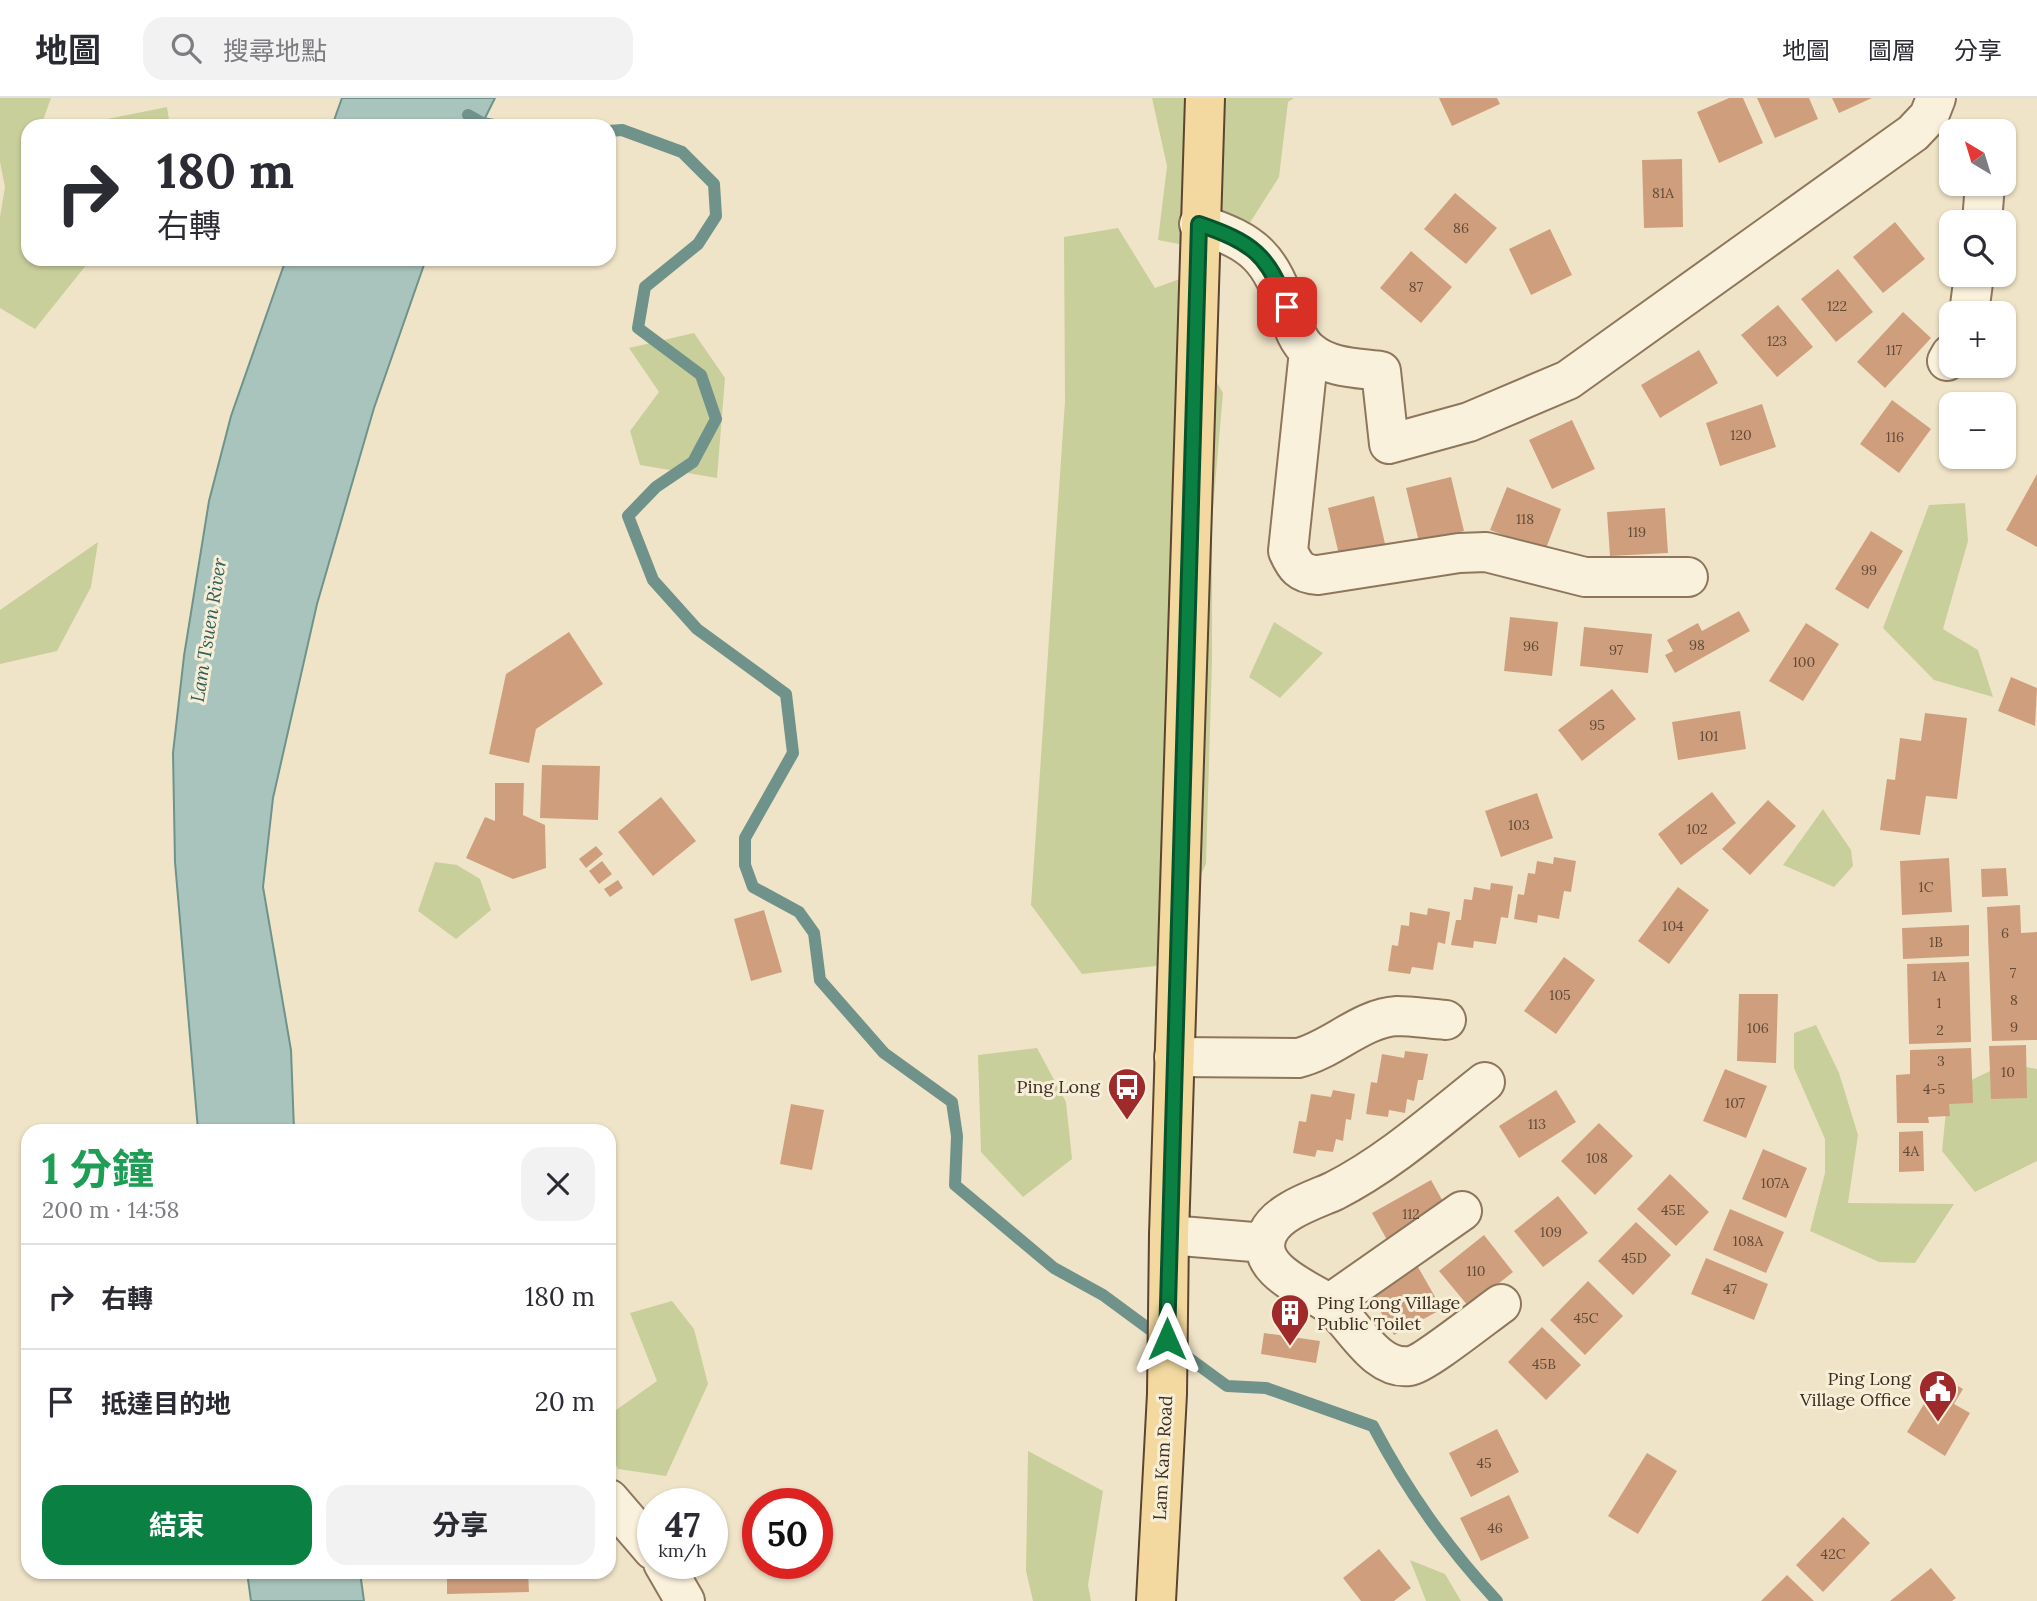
<!DOCTYPE html>
<html lang="zh-TW">
<head>
<meta charset="utf-8">
<style>
  body { margin:0; font-family:Lora,"Noto Sans TC",serif; background:#f2f2f3; color:#2b2b33; height:100vh; display:flex; flex-direction:column; font-size:26px; white-space:nowrap }
  * { box-sizing:border-box; margin:0 }
  p { font-size:23px; color:#7c7c81 }
  .icon { flex:none; width:38px; height:38px; fill:none; stroke:currentColor; stroke-width:2; stroke-linecap:round; stroke-linejoin:round }
  .map { position:relative; flex:1; overflow:hidden }
  .drawer { position:absolute; left:21px; top:1026px; width:595px; height:455px; display:flex; flex-direction:column; background:#fff; border-radius:21px; box-shadow:0 2px 5px #0004 }
  .drawer>* { flex:none }
  .hud { position:absolute; left:21px; top:21px; width:595px; height:147px; border-radius:21px; box-shadow:0 2px 5px #0004; background:#fff; color:#2b2b33; overflow:hidden }
  .needle { width:46px; rotate:322deg }
  .controls { position:absolute; left:1939px; top:21px; display:grid; gap:14px }
  .controls a { display:grid; place-items:center; width:77px; height:77px; border-radius:14px; background:#fff; box-shadow:0 2px 5px #0004; font-size:35px }
  .speed { position:absolute; left:637px; top:1390px; display:flex; gap:14px; font-size:35px; font-weight:700; text-align:center }
  .speed>* { display:grid; place-content:center; width:91px; height:91px; border-radius:50%; background:#fff; box-shadow:0 2px 5px #0004; line-height:1 }
  .speed small { font-size:18px; font-weight:400 }
  .speed .limit { border:10px solid #d22; background:#fff; color:#111 }
  .pin { position:absolute; display:grid; place-items:center; width:60px; height:60px; color:#fff; margin:-30px; border-radius:14px; box-shadow:0 4px 10px #0006 }
  .me { position:absolute; width:77px; margin:-38px; rotate:0deg; stroke-linejoin:round; filter:drop-shadow(0 0 5px #0008) }
  .turn { display:flex; align-items:center; gap:24px; height:147px; padding:0 21px; font-size:32px }
  .turn .icon { width:91px; height:91px; stroke-width:2.5 }
  .turn b { display:block; font-size:49px; line-height:60px }
  .round { display:grid; place-items:center; flex:none; width:74px; height:74px; border-radius:21px; background:#f2f2f3 }
  .summary { display:flex; align-items:center; justify-content:space-between; height:119px; padding:0 21px }
  h1 { font-size:42px; font-weight:700; line-height:52px; color:#1e9e55 }
  .action { display:flex; gap:14px; margin-top:auto; padding:14px 21px }
  .action a { flex:1; height:80px; border-radius:21px; background:#0b8043; color:#fff; font-size:28px; font-weight:700; line-height:80px; text-align:center }
  .action a+a { background:#f2f2f3; color:#2b2b33 }
  ul { padding:0; list-style:none }
  li { display:flex; align-items:center; gap:21px; height:105px; padding:0 21px; border-top:2px solid #e1e1e2 }
  li div { flex:1 }
  li b { display:block; font-size:26px }
  li em { font-style:normal }
  header { display:flex; align-items:center; gap:42px; box-sizing:border-box; height:98px; padding:0 35px; background:#fff; border-bottom:2px solid #e1e1e2 }
  header strong { font-size:33px }
  nav { display:flex; gap:38px; margin-inline-start:auto; font-size:24px }
  .search { width:490px; height:63px; background:#f2f2f3; display:flex; align-items:center; gap:18px; box-sizing:border-box; padding:0 24px; border-radius:21px; color:#7c7c81; font-size:26px }
  .map>svg:first-child { display:block }
  .green { fill:#c9cf9b }
  .water { fill:#a9c4bc; stroke:#6f938a; stroke-width:2 }
  .lines { fill:none; stroke-linecap:round; stroke-linejoin:round }
  .stream { stroke:#6f938a; stroke-width:12 }
  .building { fill:#cf9f7d }
  .minor-casing { stroke:#8d765c; stroke-width:42 }
  .major-casing { stroke:#5b4430; stroke-width:42 }
  .minor { stroke:#faf1dc; stroke-width:38 }
  .major { stroke:#f3d9a0; stroke-width:38 }
  .route-casing { stroke:#07532c; stroke-width:18 }
  .route { stroke:#0b8043; stroke-width:12 }
  .labels { text-anchor:middle; stroke-width:6; stroke-linejoin:round; paint-order:stroke }
  .number-label { font-size:14px; fill:#624a37 }
  .poi-label { font-size:18px; fill:#3d2e20; stroke:#f7eed8; text-anchor:end }
  .street-label { font-size:18px; fill:#3d2e20; stroke:#f7eed8 }
  .water-label { font-size:19px; font-style:italic; fill:#2f5d5a; stroke:#f7eed8 }
</style>
</head>
<body>
<header>
<strong>地圖</strong>
<div class="search"><svg class="icon" aria-label="search" viewBox="0 0 24 24"><circle cx="10" cy="10" r="6"/><path d="M15 15l6 6"/></svg>搜尋地點</div>
<nav><a>地圖</a><a>圖層</a><a>分享</a></nav>
</header>
<div class="map">
<svg width="2037" height="1503" viewBox="0 0 2037 1503">
  <rect width="100%" height="100%" fill="#f0e4c8"/>
  <!-- green -->
  <path class="green" d="M 0,0 L 51,0 L 41,28 L 28,28 L 28,69 L 21,89 L 28,117 L 28,161 L 91,161 L 35,231 L 0,210 L 0,119 L 5,89 L 0,64 Z
    M 1152,0 L 1294,0 L 1288,4 L 1279,79 L 1230,156 L 1158,142 L 1167,68 Z
    M 167,9 L 170,28 L 77,28 L 77,27 Z
    M 1118,130 L 1155,190 L 1185,179 L 1184,226 L 1223,295 L 1212,422 L 1212,563 L 1206,766 L 1156,868 L 1082,876 L 1031,807 L 1065,303 L 1064,139 Z
    M 694,235 L 725,280 L 717,380 L 640,367 L 630,333 L 659,294 L 629,250 Z
    M 1965,405 L 1968,443 L 1943,531 L 1978,552 L 1993,599 L 1934,582 L 1883,530 L 1929,407 Z
    M 98,444 L 91,489 L 57,553 L 0,566 L 0,512 Z
    M 1274,524 L 1323,555 L 1280,600 L 1249,579 Z
    M 1823,711 L 1851,752 L 1853,768 L 1834,789 L 1783,767 Z
    M 435,764 L 457,767 L 480,781 L 491,812 L 456,841 L 418,813 Z
    M 1816,927 L 1839,975 L 1858,1037 L 1848,1105 L 1954,1106 L 1915,1165 L 1879,1164 L 1810,1133 L 1825,1075 L 1825,1041 L 1794,970 L 1794,935 Z
    M 1037,950 L 1066,1004 L 1072,1061 L 1023,1099 L 981,1054 L 978,957 Z
    M 2007,965 L 2037,971 L 2037,1063 L 1975,1094 L 1942,1053 L 1948,993 Z
    M 672,1203 L 694,1231 L 708,1286 L 666,1378 L 618,1371 L 609,1353 L 609,1317 L 657,1283 L 630,1215 Z
    M 1028,1353 L 1103,1393 L 1088,1487 L 1091,1503 L 1033,1503 L 1026,1473 Z
    M 1410,1462 L 1445,1476 L 1461,1503 L 1426,1503 Z"/>
  <!-- water -->
  <path class="water" d="M 342,0 L 495,0 L 481,28 L 332,28 Z
    M 286,161 L 426,161 L 374,310 L 317,506 L 273,700 L 263,789 L 291,952 L 294,1032 L 198,1032 L 175,764 L 173,655 L 184,558 L 209,403 L 231,318 Z
    M 247,1474 L 360,1474 L 364,1503 L 251,1503 Z"/>
  <g class="lines">
    <!-- stream -->
    <path class="stream" d="M 468,17 L 482,25 L 500,28
      M 609,33 L 622,32 L 682,54 L 714,86 L 716,118 L 698,146 L 645,189 L 638,230 L 701,277 L 716,321 L 693,364 L 656,389 L 628,418 L 653,482 L 697,531 L 786,596 L 793,655 L 745,740 L 745,767 L 753,789 L 799,814 L 814,835 L 820,882 L 884,955 L 952,1004 L 957,1038 L 955,1087 L 1054,1170 L 1103,1197 L 1160,1239
      M 1175,1250 L 1227,1288 L 1266,1290 L 1373,1328 C 1408,1394 1446,1448 1497,1503"/>
  </g>
  <!-- building -->
  <path class="building" d="M 1439,0 L 1497,0 L 1500,6 L 1452,28 Z
    M 1729,0 L 1743,0 L 1763,45 L 1719,65 L 1697,14 Z
    M 1757,0 L 1809,0 L 1818,21 L 1775,40 Z
    M 1832,0 L 1872,0 L 1839,15 Z
    M 1682,61 L 1683,129 L 1644,130 L 1642,62 Z
    M 1455,95 L 1497,130 L 1466,166 L 1424,131 Z
    M 1895,124 L 1925,161 L 1883,195 L 1853,159 Z
    M 1550,131 L 1572,177 L 1531,197 L 1509,151 Z
    M 1411,153 L 1452,189 L 1421,225 L 1380,190 Z
    M 1838,171 L 1873,214 L 1836,244 L 1801,201 Z
    M 1778,207 L 1813,249 L 1777,279 L 1741,237 Z
    M 1903,214 L 1931,240 L 1885,290 L 1857,264 Z
    M 1699,252 L 1718,285 L 1660,320 L 1641,287 Z
    M 1892,302 L 1931,331 L 1899,375 L 1860,346 Z
    M 1762,306 L 1776,349 L 1720,368 L 1706,325 Z
    M 1572,322 L 1595,371 L 1552,391 L 1529,342 Z
    M 2037,376 L 2037,449 L 2006,432 Z
    M 1451,379 L 1464,433 L 1419,444 L 1406,390 Z
    M 1507,389 L 1561,411 L 1545,453 L 1490,432 Z
    M 1374,398 L 1386,450 L 1340,461 L 1328,410 Z
    M 1665,410 L 1668,455 L 1610,458 L 1607,414 Z
    M 1871,433 L 1903,453 L 1868,511 L 1835,491 Z
    M 1739,513 L 1750,533 L 1675,575 L 1665,557 L 1673,553 L 1667,542 L 1698,525 L 1702,533 Z
    M 1510,519 L 1558,524 L 1552,578 L 1504,573 Z
    M 1806,525 L 1839,546 L 1803,603 L 1769,583 Z
    M 1584,529 L 1652,536 L 1648,575 L 1580,568 Z
    M 569,534 L 603,586 L 536,631 L 529,665 L 489,656 L 506,576 Z
    M 2011,579 L 2037,590 L 2035,628 L 1998,613 Z
    M 1612,591 L 1636,621 L 1582,663 L 1558,632 Z
    M 1740,613 L 1746,651 L 1678,662 L 1672,624 Z
    M 1925,615 L 1967,620 L 1957,701 L 1926,698 L 1920,737 L 1880,732 L 1887,681 L 1895,682 L 1900,640 L 1921,643 Z
    M 542,667 L 600,668 L 598,722 L 540,720 Z
    M 495,685 L 524,685 L 523,717 L 545,727 L 546,770 L 513,781 L 466,760 L 485,719 L 495,723 Z
    M 1712,694 L 1736,725 L 1681,767 L 1658,736 Z
    M 1537,695 L 1553,740 L 1501,759 L 1485,713 Z
    M 661,699 L 696,743 L 653,778 L 618,734 Z
    M 1768,702 L 1796,728 L 1750,777 L 1722,751 Z
    M 596,748 L 603,756 L 586,770 L 579,761 Z
    M 1554,759 L 1576,763 L 1571,794 L 1564,793 L 1559,821 L 1538,817 L 1537,825 L 1514,821 L 1518,796 L 1524,797 L 1528,775 L 1535,776 L 1537,763 L 1553,766 Z
    M 1949,760 L 1952,814 L 1902,817 L 1900,763 Z
    M 602,763 L 612,776 L 599,786 L 589,773 Z
    M 2006,770 L 2008,798 L 1982,799 L 1981,771 Z
    M 618,782 L 623,790 L 610,799 L 604,791 Z
    M 1491,785 L 1513,788 L 1508,820 L 1501,819 L 1496,846 L 1474,843 L 1473,850 L 1451,847 L 1456,822 L 1461,822 L 1464,801 L 1472,802 L 1474,789 L 1490,792 Z
    M 1678,789 L 1709,812 L 1669,866 L 1638,843 Z
    M 2020,807 L 2021,835 L 2037,834 L 2037,942 L 1992,943 L 1987,809 Z
    M 1428,810 L 1450,814 L 1445,846 L 1438,844 L 1433,872 L 1412,869 L 1410,876 L 1388,873 L 1392,847 L 1398,848 L 1401,827 L 1409,828 L 1410,814 L 1427,817 Z
    M 764,812 L 782,874 L 751,883 L 734,821 Z
    M 1969,827 L 1969,858 L 1903,861 L 1902,830 Z
    M 1564,859 L 1595,882 L 1556,936 L 1524,913 Z
    M 1969,864 L 1971,944 L 1909,946 L 1907,866 Z
    M 1739,896 L 1778,896 L 1776,965 L 1737,963 Z
    M 2026,947 L 2027,1000 L 1991,1001 L 1989,948 Z
    M 1971,950 L 1973,1005 L 1949,1006 L 1950,1018 L 1928,1019 L 1929,1025 L 1897,1025 L 1896,977 L 1910,976 L 1910,952 Z
    M 1405,953 L 1428,956 L 1423,982 L 1418,982 L 1414,1003 L 1407,1001 L 1405,1015 L 1389,1012 L 1388,1019 L 1366,1016 L 1371,984 L 1377,985 L 1382,956 L 1404,960 Z
    M 1725,971 L 1767,988 L 1746,1040 L 1703,1023 Z
    M 1333,992 L 1355,996 L 1351,1022 L 1346,1021 L 1343,1043 L 1336,1041 L 1333,1054 L 1317,1052 L 1315,1059 L 1293,1055 L 1299,1023 L 1306,1024 L 1311,996 L 1331,999 Z
    M 1556,992 L 1576,1024 L 1519,1060 L 1499,1028 Z
    M 791,1006 L 824,1012 L 812,1072 L 780,1066 Z
    M 1599,1025 L 1633,1058 L 1595,1097 L 1561,1063 Z
    M 1923,1033 L 1924,1073 L 1899,1074 L 1899,1034 Z
    M 1763,1051 L 1807,1070 L 1786,1120 L 1742,1101 Z
    M 1670,1076 L 1709,1114 L 1676,1148 L 1637,1111 Z
    M 1431,1082 L 1450,1116 L 1391,1149 L 1372,1115 Z
    M 1558,1098 L 1588,1135 L 1543,1169 L 1514,1133 Z
    M 1730,1111 L 1784,1134 L 1766,1175 L 1713,1152 Z
    M 1636,1124 L 1671,1157 L 1633,1197 L 1598,1163 Z
    M 1484,1137 L 1513,1174 L 1469,1209 L 1439,1173 Z
    M 1706,1160 L 1768,1186 L 1754,1222 L 1691,1196 Z
    M 1418,1169 L 1442,1211 L 1394,1237 L 1370,1195 Z
    M 1588,1183 L 1623,1218 L 1585,1257 L 1550,1222 Z
    M 1542,1229 L 1581,1267 L 1546,1302 L 1508,1264 Z
    M 1264,1235 L 1320,1243 L 1316,1265 L 1261,1256 Z
    M 1941,1278 L 1963,1291 L 1954,1306 L 1970,1315 L 1945,1358 L 1907,1334 Z
    M 1497,1331 L 1519,1374 L 1471,1399 L 1449,1355 Z
    M 1647,1355 L 1677,1373 L 1638,1436 L 1608,1418 Z
    M 1509,1397 L 1529,1440 L 1481,1463 L 1460,1420 Z
    M 1843,1419 L 1870,1445 L 1823,1494 L 1796,1467 Z
    M 1379,1451 L 1411,1490 L 1394,1503 L 1361,1503 L 1343,1480 Z
    M 1931,1470 L 1956,1500 L 1952,1503 L 1890,1503 Z
    M 447,1474 L 528,1474 L 529,1494 L 447,1496 Z
    M 1787,1477 L 1814,1503 L 1761,1503 Z"/>
  <g class="lines">
    <!-- minor casing -->
    <g class="minor-casing">
      <path id="minor" d="M 1982,124 L 1985,86
        M 1199,126 C 1256,145 1270,159 1289,216 C 1293,229 1298,244 1309,253 C 1328,270 1357,270 1381,273 L 1389,346 L 1469,324 L 1568,282 L 1913,35 L 1929,18 L 1936,0
        M 1969,215 L 1974,177
        M 1309,253 L 1288,453 C 1295,469 1300,476 1318,477 L 1459,455 L 1486,454 L 1585,479 L 1688,479
        M 1947,263 L 1951,256
        M 1174,959 L 1298,960 C 1332,952 1361,920 1397,918 C 1413,918 1430,921 1446,922
        M 1485,984 C 1437,1022 1389,1065 1334,1093 C 1314,1102 1278,1113 1268,1135 C 1252,1171 1307,1191 1328,1205 C 1353,1223 1374,1273 1410,1268 C 1424,1266 1484,1218 1501,1206
        M 1169,1137 L 1265,1145
        M 1329,1206 L 1462,1113
        M 609,1401 L 653,1452
        M 663,1465 L 685,1503"/>
    </g>
    <!-- major casing -->
    <g class="major-casing">
      <path id="major" d="M 1156,1503 L 1167,1296 L 1169,1137 L 1205,0"/>
    </g>
    <!-- minor -->
    <use href="#minor" class="minor"/>
    <!-- major -->
    <use href="#major" class="major"/>
  </g>
  <g class="lines">
    <!-- route casing -->
    <g class="route-casing">
      <path id="route" d="M 1167,1241 L 1199,126 C 1251,144 1269,156 1287,209"/>
    </g>
    <!-- route -->
    <use href="#route" class="route"/>
  </g>
  <!-- icons -->
  <defs>
    <g id="bus-pin" transform="scale(2.0125)"><path d="M0 17L-7.5 6A9.5 9.5 0 1 1 7.5 6Z" fill="#9e2a2b" stroke="#f7eed8"/><path d="M-5-6H5V4H4V6H2V4H-2V6H-4V4H-5ZM-3.5-4V0h7V-4ZM-3.5 1.2v1.5H-2V1.2ZM2 1.2v1.5H3.5V1.2Z" fill="#fff"/></g>
    <g id="building-pin" transform="scale(2.0125)"><path d="M0 17L-7.5 6A9.5 9.5 0 1 1 7.5 6Z" fill="#9e2a2b" stroke="#f7eed8"/><path d="M-4-6H4V6H1V3H-1V6H-4ZM-2.5-4.3h1.7v1.8h-1.7ZM.8-4.3h1.7v1.8H.8ZM-2.5-1h1.7V.8h-1.7ZM.8-1h1.7V.8H.8Z" fill="#fff"/></g>
    <g id="civic-pin" transform="scale(2.0125)"><path d="M0 17L-7.5 6A9.5 9.5 0 1 1 7.5 6Z" fill="#9e2a2b" stroke="#f7eed8"/><path d="M-.6-6.5H3V-4.5H.6V-3L4-1V1h2V6H-6V1h2V-1L-.6-3ZM-1.2 2.5V6h2.4V2.5Z" fill="#fff"/></g>
  </defs>
  <g fill-rule="evenodd">
    <use href="#bus-pin" x="1127" y="989"/>
    <use href="#building-pin" x="1290" y="1215"/>
    <use href="#civic-pin" x="1938" y="1291"/>
  </g>
  <g class="labels">
    <!-- number labels -->
    <g class="number-label">
      <text x="1663" y="100">81A</text>
      <text x="1461" y="135">86</text>
      <text x="1416" y="194">87</text>
      <text x="1837" y="213">122</text>
      <text x="1777" y="248">123</text>
      <text x="1894" y="257">117</text>
      <text x="1741" y="342">120</text>
      <text x="1895" y="344">116</text>
      <text x="1525" y="426">118</text>
      <text x="1637" y="439">119</text>
      <text x="1869" y="477">99</text>
      <text x="1697" y="552">98</text>
      <text x="1531" y="553">96</text>
      <text x="1616" y="557">97</text>
      <text x="1804" y="569">100</text>
      <text x="1597" y="632">95</text>
      <text x="1709" y="643">101</text>
      <text x="1519" y="732">103</text>
      <text x="1697" y="736">102</text>
      <text x="1926" y="794">1C</text>
      <text x="1673" y="833">104</text>
      <text x="2005" y="840">6</text>
      <text x="1936" y="849">1B</text>
      <text x="2013" y="880">7</text>
      <text x="1939" y="883">1A</text>
      <text x="1560" y="902">105</text>
      <text x="2014" y="907">8</text>
      <text x="1939" y="910">1</text>
      <text x="2014" y="934">9</text>
      <text x="1758" y="935">106</text>
      <text x="1940" y="937">2</text>
      <text x="1941" y="968">3</text>
      <text x="2008" y="979">10</text>
      <text x="1934" y="996">4-5</text>
      <text x="1735" y="1010">107</text>
      <text x="1537" y="1031">113</text>
      <text x="1911" y="1058">4A</text>
      <text x="1597" y="1065">108</text>
      <text x="1775" y="1090">107A</text>
      <text x="1673" y="1117">45E</text>
      <text x="1411" y="1121">112</text>
      <text x="1551" y="1139">109</text>
      <text x="1748" y="1148">108A</text>
      <text x="1634" y="1165">45D</text>
      <text x="1476" y="1178">110</text>
      <text x="1730" y="1196">47</text>
      <text x="1586" y="1225">45C</text>
      <text x="1544" y="1271">45B</text>
      <text x="1484" y="1370">45</text>
      <text x="1495" y="1435">46</text>
      <text x="1833" y="1461">42C</text>
    </g>
    <!-- poi labels -->
    <g class="poi-label">
      <text x="1100" y="995">Ping Long</text>
      <text x="1317" y="1211" text-anchor="start">Ping Long Village<tspan x="1317" dy="21">Public Toilet</tspan></text>
      <text x="1911" y="1287">Ping Long<tspan x="1911" dy="21">Village Office</tspan></text>
    </g>
    <!-- street labels -->
    <g class="street-label">
      <text transform="translate(1163 1360) rotate(-87)" y="6">Lam Kam Road</text>
    </g>
    <!-- water labels -->
    <g class="water-label">
      <text transform="translate(208 532) rotate(-81)" y="7">Lam Tsuen River</text>
    </g>
  </g>
</svg>
<div class="controls">
<a><svg class="needle" viewBox="-14 -14 28 28"><path d="M0-13l5 13h-10z" fill="#e53935"/><path d="M0 13l5-13h-10z" fill="#7c7c81"/></svg></a>
<a><svg class="icon" aria-label="search" viewBox="0 0 24 24"><circle cx="10" cy="10" r="6"/><path d="M15 15l6 6"/></svg></a>
<a>+</a>
<a>−</a>
</div>
<div class="speed"><div>47<small>km/h</small></div><div class="limit">50</div></div>
<div class="pin" style="left:1287px;top:209px;background:#d93025"><svg class="icon" aria-label="arrive" viewBox="0 0 24 24"><path d="M6 21V4h12l-3 4 3 4H6"/></svg></div>
<svg class="me" style="left:1167px;top:1241px" viewBox="-20 -20 40 40"><path d="M0-17L14 15 0 8-14 15z" fill="#0b8043" stroke="#fff" stroke-width="4"/></svg>
<div class="hud">
<div class="turn"><svg class="icon" aria-label="right" viewBox="0 0 24 24"><path d="M7 20v-9h11M14 6l5 5-5 5"/></svg><div><b>180 m</b>右轉</div></div>
</div>
<section class="drawer">
<div class="summary"><div><h1>1 分鐘</h1><p>200 m · 14:58</p></div><a class="round"><svg class="icon" aria-label="close" viewBox="0 0 24 24"><path d="M6 6l12 12M18 6L6 18"/></svg></a></div>
<ul>
<li><svg class="icon" aria-label="right" viewBox="0 0 24 24"><path d="M7 20v-9h11M14 6l5 5-5 5"/></svg><div><b>右轉</b></div><em>180 m</em></li>
<li><svg class="icon" aria-label="arrive" viewBox="0 0 24 24"><path d="M6 21V4h12l-3 4 3 4H6"/></svg><div><b>抵達目的地</b></div><em>20 m</em></li>
</ul>
<div class="action"><a>結束</a><a>分享</a></div>
</section>
</div>
</body>
</html>
